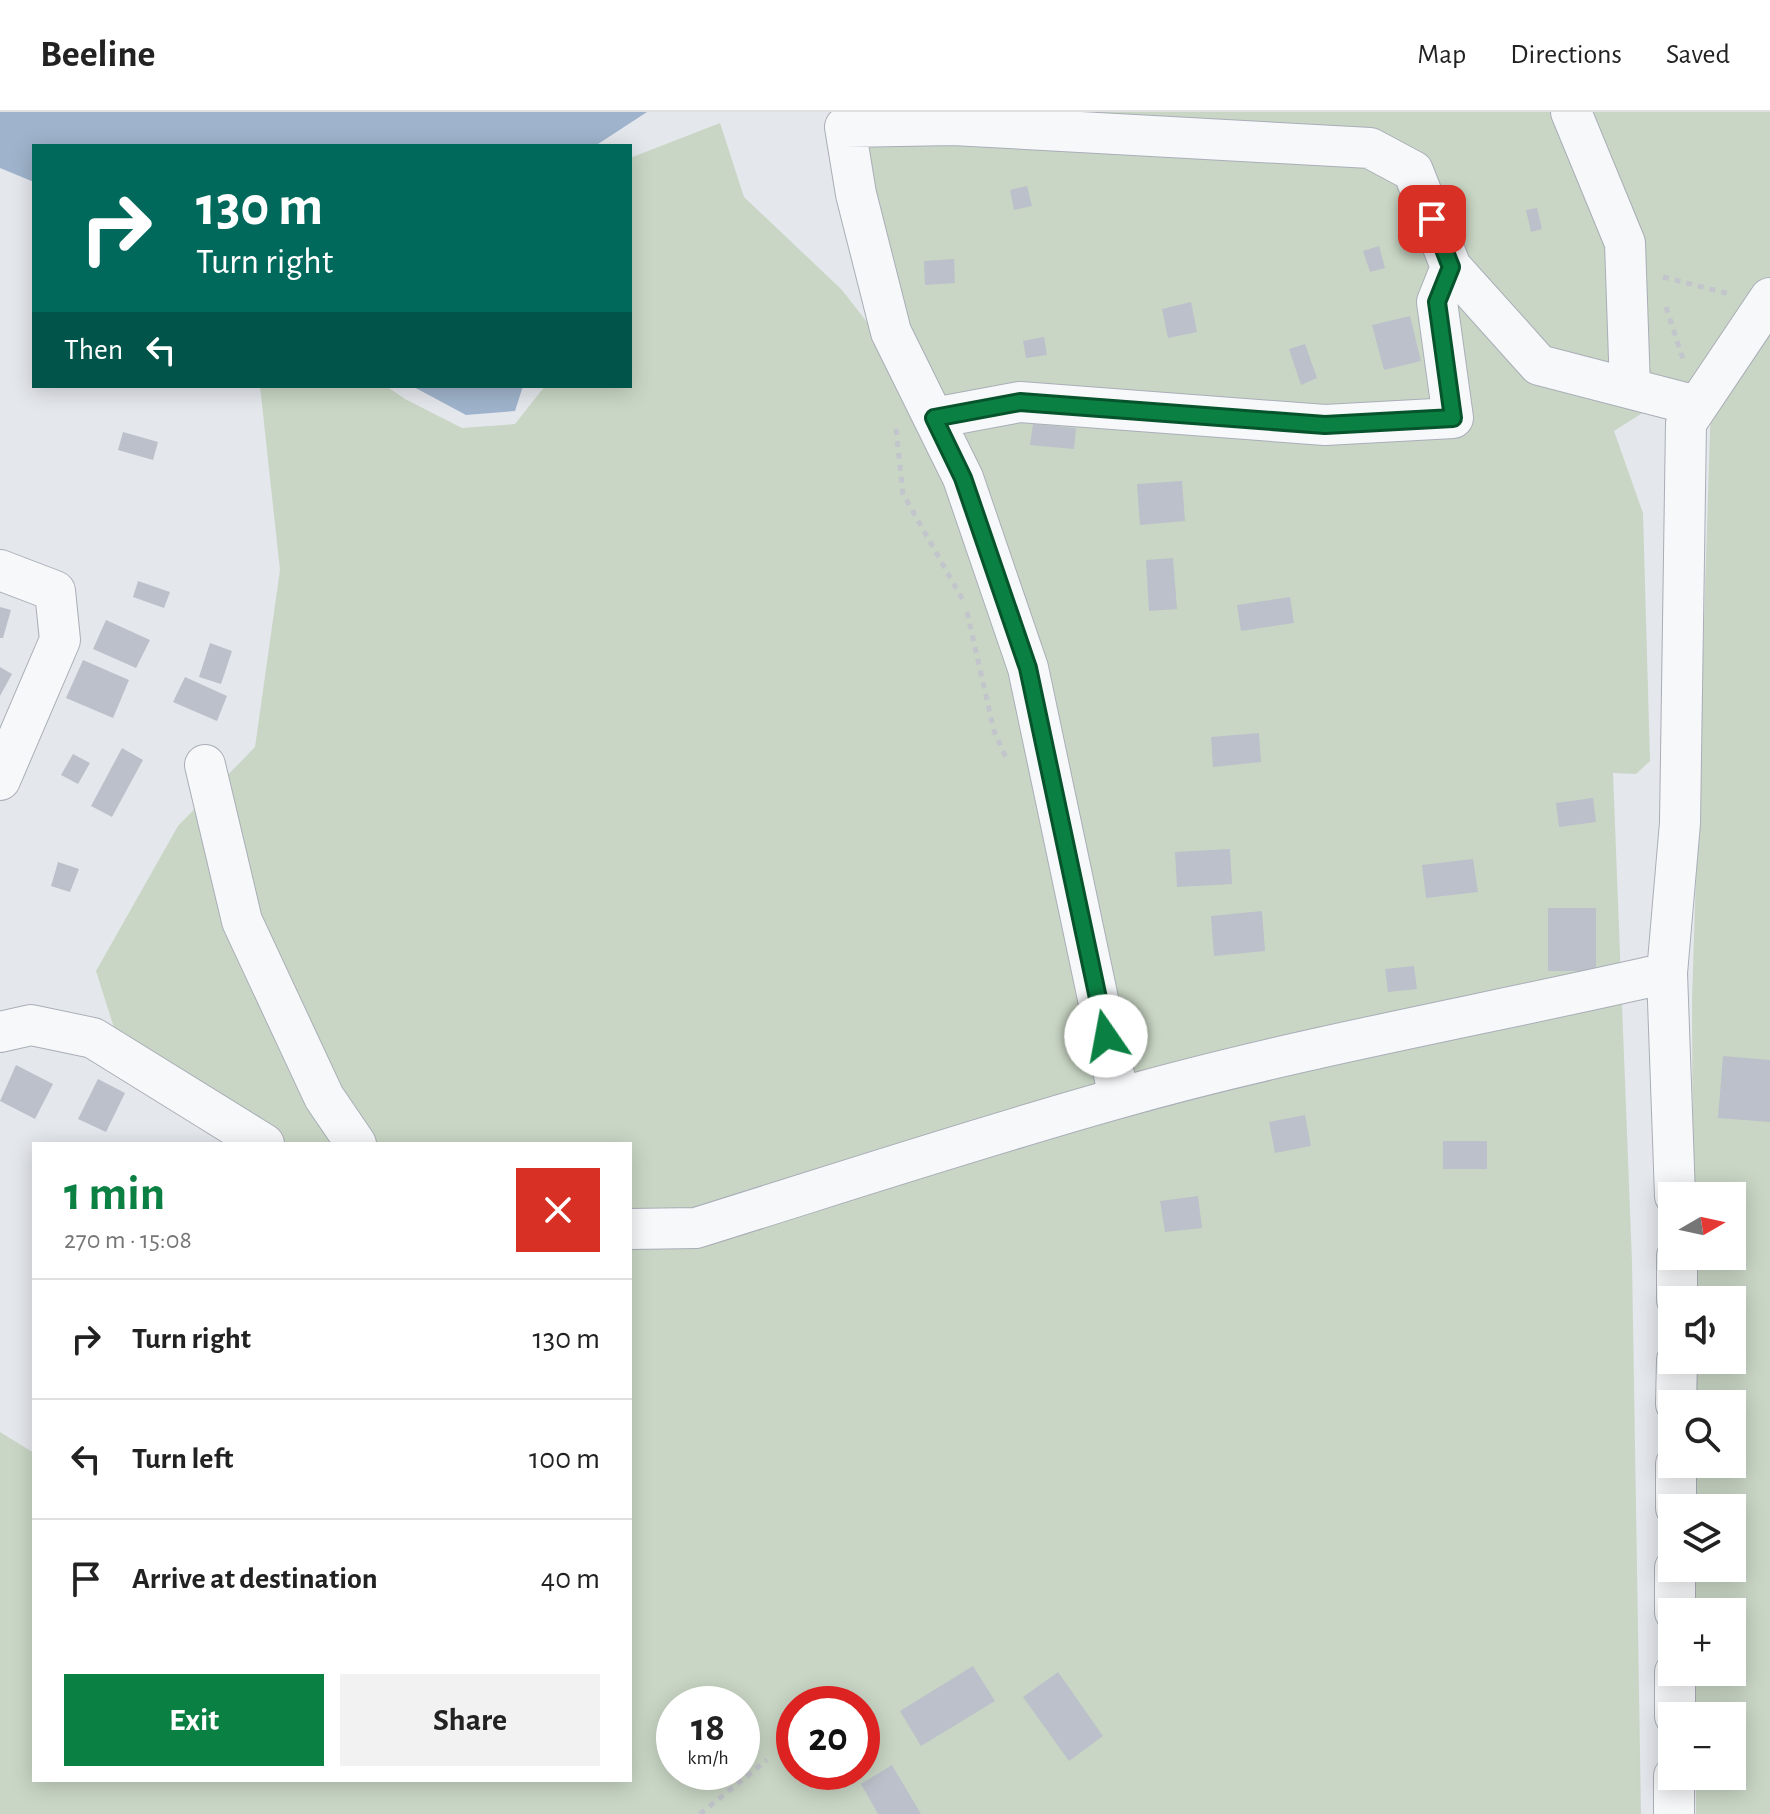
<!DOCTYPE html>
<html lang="en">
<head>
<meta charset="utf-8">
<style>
  body { margin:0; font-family:"Alegreya Sans",sans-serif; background:#f2f2f2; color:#222; height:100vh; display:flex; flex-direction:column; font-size:30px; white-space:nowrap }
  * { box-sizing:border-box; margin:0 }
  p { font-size:26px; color:#767676 }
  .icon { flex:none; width:44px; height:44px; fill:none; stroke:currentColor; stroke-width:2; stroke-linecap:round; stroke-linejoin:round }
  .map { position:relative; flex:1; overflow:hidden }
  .drawer { position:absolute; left:32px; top:1030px; width:600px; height:640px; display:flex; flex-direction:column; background:#fff; border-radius:0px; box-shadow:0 4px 20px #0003 }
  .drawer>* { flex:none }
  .guide { position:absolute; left:32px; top:32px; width:600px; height:244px; border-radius:0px; box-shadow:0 4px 20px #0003; background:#00695c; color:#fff; overflow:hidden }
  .needle { width:52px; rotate:81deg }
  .buttons { position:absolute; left:1658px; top:1070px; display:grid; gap:16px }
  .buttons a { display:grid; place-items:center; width:88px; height:88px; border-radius:0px; background:#fff; box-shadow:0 4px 20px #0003; font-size:40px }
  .speed { position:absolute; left:656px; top:1574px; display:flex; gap:16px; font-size:40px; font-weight:700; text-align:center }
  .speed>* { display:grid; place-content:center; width:104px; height:104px; border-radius:50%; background:#fff; box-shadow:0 4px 20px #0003; line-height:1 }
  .speed small { font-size:20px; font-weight:400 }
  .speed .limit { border:12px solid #d22; background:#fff; color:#111 }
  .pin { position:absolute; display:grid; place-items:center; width:68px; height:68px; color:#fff; margin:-34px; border-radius:16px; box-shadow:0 4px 12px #0006 }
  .me { position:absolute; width:88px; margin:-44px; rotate:348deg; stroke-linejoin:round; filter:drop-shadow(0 0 6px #0008) }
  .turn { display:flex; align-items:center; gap:28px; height:168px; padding:0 32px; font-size:36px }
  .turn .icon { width:104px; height:104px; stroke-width:2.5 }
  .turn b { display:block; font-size:56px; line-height:68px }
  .then { display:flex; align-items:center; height:76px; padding:0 32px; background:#0003; gap:16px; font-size:30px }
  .round { display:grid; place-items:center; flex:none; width:84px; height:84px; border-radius:0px; background:#f2f2f2 }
  .summary { display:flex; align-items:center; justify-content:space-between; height:136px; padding:0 32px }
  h1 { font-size:48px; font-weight:700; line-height:60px; color:#0b8043 }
  .button { display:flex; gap:16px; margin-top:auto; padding:16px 32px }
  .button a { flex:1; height:92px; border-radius:0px; background:#0b8043; color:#fff; font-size:32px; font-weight:700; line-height:92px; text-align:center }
  .button a+a { background:#f2f2f2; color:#222 }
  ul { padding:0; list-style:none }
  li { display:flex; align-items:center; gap:24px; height:120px; padding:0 32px; border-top:2px solid #e0e0e0 }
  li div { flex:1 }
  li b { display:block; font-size:30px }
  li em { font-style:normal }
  header { display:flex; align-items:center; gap:48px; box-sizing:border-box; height:112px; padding:0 40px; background:#fff; border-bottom:2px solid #e0e0e0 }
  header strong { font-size:38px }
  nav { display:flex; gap:44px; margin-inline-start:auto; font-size:28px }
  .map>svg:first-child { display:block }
  .green { fill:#c9d6c5; fill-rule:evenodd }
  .water { fill:#9fb4cc }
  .building { fill:#bbc0ca }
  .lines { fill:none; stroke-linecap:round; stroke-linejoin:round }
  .minor-casing { stroke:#a9aeb7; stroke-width:42 }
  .path { stroke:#c2c5cb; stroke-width:5; stroke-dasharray:6 6; stroke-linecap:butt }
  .minor { stroke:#f7f8fa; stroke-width:40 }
  .route-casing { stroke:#07532c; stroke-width:20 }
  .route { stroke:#0b8043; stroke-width:14 }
</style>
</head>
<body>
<header>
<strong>Beeline</strong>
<nav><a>Map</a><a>Directions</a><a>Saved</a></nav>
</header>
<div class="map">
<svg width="1770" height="1702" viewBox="0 0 1770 1702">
  <rect width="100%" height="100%" fill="#e4e7ec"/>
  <!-- green -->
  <path class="green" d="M 855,0 L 1770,0 L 1770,1702 L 1696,1702 L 1696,1664 L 1732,1664 L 1732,1604 L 1696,1604 L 1696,1560 L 1732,1560 L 1732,1500 L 1695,1500 L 1695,1456 L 1732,1456 L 1732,1396 L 1695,1396 L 1695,1352 L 1732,1352 L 1732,1292 L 1694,1292 L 1694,1248 L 1732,1248 L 1732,1188 L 1694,1188 L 1694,1144 L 1732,1144 L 1732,1084 L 1693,1084 L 1692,888 L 1712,257 L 1614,319 L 1643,401 L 1650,649 L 1636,662 L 1613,661 L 1632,1150 L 1641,1702 L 0,1702 L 0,1320 L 34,1341 L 34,1668 L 630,1668 L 630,1032 L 264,1032 L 116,922 L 96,859 L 178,714 L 255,635 L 280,458 L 260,274 L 386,274 L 405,287 L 462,316 L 515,312 L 545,274 L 630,274 L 630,46 L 720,11 L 744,85 L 842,178 L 909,264 ZM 674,1592 L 742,1592 L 742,1660 L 674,1660 ZM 794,1592 L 862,1592 L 862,1660 L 794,1660 Z"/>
  <!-- water -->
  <path class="water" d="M 0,0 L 647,0 L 595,34 L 34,34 L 34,70 L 0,56 Z
    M 412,274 L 523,274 L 515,299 L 466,303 Z"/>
  <!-- building -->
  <path class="building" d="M 1027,74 L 1032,94 L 1014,98 L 1010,78 Z
    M 1537,96 L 1542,117 L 1531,120 L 1526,98 Z
    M 1379,134 L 1385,156 L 1370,160 L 1363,139 Z
    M 954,147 L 955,171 L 925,173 L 924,149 Z
    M 1191,190 L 1197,220 L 1168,226 L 1162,197 Z
    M 1410,204 L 1421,249 L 1384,258 L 1372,213 Z
    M 1044,225 L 1047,243 L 1026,246 L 1023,229 Z
    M 1305,232 L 1317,266 L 1301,273 L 1289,237 Z
    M 1033,312 L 1076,316 L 1074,337 L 1030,333 Z
    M 123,320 L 158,330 L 153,348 L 118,338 Z
    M 1182,369 L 1185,409 L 1140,413 L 1137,372 Z
    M 1173,446 L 1177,497 L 1149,499 L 1146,448 Z
    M 138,469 L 170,480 L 164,496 L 133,485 Z
    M 1290,485 L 1294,511 L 1241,519 L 1237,493 Z
    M 0,495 L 11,498 L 3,526 L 0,526 Z
    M 106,508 L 150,528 L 136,556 L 93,537 Z
    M 210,531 L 232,539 L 221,572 L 199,565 Z
    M 83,548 L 129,568 L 113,606 L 66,586 Z
    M 0,555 L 12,562 L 0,584 Z
    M 185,565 L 227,584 L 217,609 L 173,590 Z
    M 1259,621 L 1261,650 L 1213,655 L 1211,625 Z
    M 122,636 L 143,648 L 112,705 L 91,694 Z
    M 73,642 L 90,651 L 78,672 L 61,663 Z
    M 1593,686 L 1596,710 L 1559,715 L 1556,691 Z
    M 1230,737 L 1232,772 L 1177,775 L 1175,740 Z
    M 1473,747 L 1478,780 L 1426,786 L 1422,753 Z
    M 58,750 L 79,757 L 70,780 L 51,774 Z
    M 1548,796 L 1596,796 L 1596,859 L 1548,859 Z
    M 1262,799 L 1265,839 L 1214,844 L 1211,804 Z
    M 1414,854 L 1417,877 L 1388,880 L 1385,857 Z
    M 1723,944 L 1770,948 L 1770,1010 L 1718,1006 Z
    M 16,953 L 53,972 L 35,1007 L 0,989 Z
    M 98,967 L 125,981 L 106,1020 L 78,1007 Z
    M 1305,1003 L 1311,1034 L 1275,1041 L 1269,1010 Z
    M 1443,1029 L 1487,1029 L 1487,1057 L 1443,1057 Z
    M 1198,1084 L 1202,1116 L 1165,1120 L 1160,1089 Z
    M 973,1554 L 995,1589 L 921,1634 L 900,1599 Z
    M 1058,1560 L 1103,1624 L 1069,1649 L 1023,1585 Z
    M 892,1653 L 921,1702 L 878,1702 L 861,1672 Z"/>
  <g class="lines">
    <!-- minor casing -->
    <g class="minor-casing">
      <path id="minor" d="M 1571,0 L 1625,131 L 1630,276
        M 934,306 L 1020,290 L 1325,313 L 1453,306 L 1437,190 L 1451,155
        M 0,458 L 55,479 L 60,528 L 0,668
        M 205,653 L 242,809 L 324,985 L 356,1032
        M 0,920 L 31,913 L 93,926 L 264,1032
        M 1119,986 L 1028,556 L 963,366 L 891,220 L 856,82 L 845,15 L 953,13 L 1370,36 L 1413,59 L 1451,155 L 1539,253 L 1697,294
        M 1675,1084 L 1667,861 L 1680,711 L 1686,311 L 1770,186
        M 630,1117 L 696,1116 C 837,1072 977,1026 1119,986 C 1299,935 1484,903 1667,861
        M 1677,1188 L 1677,1144
        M 1676,1292 L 1677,1248
        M 1676,1396 L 1676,1352
        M 1675,1500 L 1675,1456
        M 1675,1604 L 1675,1560
        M 1674,1702 L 1674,1664"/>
    </g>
    <!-- path -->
    <path class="path" d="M 1663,165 L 1730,182
      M 1666,195 L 1684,250
      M 896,317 L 903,382 L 964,490
      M 967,500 L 994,619 L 1007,648
      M 700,1702 L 767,1648"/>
    <!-- minor -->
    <use href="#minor" class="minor"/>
  </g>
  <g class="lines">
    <!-- route casing -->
    <g class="route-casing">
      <path id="route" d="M 1106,924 L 1028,556 L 963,366 L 934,306 L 1020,290 L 1325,313 L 1453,306 L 1437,190 L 1451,155 L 1432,107"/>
    </g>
    <!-- route -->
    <use href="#route" class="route"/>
  </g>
</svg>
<div class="buttons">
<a><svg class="needle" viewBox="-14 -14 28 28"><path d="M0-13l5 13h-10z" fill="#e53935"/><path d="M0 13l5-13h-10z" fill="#767676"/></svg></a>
<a><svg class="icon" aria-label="sound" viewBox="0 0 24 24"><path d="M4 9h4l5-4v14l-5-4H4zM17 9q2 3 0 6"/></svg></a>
<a><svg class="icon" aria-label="search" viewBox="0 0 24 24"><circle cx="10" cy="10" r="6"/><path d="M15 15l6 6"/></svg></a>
<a><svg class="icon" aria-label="layers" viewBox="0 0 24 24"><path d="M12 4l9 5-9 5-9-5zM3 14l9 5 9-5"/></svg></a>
<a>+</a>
<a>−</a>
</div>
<div class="speed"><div>18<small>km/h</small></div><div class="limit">20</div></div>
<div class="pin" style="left:1432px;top:107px;background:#d93025"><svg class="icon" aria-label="arrive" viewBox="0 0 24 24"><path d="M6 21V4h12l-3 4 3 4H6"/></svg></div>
<svg class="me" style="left:1106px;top:924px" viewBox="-20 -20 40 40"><circle r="19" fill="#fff"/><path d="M0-13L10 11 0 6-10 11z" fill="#0b8043"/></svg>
<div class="guide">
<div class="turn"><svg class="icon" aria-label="right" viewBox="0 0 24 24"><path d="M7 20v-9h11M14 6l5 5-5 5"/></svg><div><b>130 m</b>Turn right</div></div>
<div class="then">Then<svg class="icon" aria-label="left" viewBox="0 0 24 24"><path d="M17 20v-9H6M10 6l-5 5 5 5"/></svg></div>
</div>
<section class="drawer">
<div class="summary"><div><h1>1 min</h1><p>270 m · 15:08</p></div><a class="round" style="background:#d93025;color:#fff"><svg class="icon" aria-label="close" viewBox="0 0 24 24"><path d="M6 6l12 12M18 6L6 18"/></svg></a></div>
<ul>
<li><svg class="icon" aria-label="right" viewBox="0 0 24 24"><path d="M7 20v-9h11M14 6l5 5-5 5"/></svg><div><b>Turn right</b></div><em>130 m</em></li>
<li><svg class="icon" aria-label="left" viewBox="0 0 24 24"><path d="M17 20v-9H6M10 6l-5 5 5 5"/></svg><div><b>Turn left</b></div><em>100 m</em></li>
<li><svg class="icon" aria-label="arrive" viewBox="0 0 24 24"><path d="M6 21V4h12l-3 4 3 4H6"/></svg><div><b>Arrive at destination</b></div><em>40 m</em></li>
</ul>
<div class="button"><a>Exit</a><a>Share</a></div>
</section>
</div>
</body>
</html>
